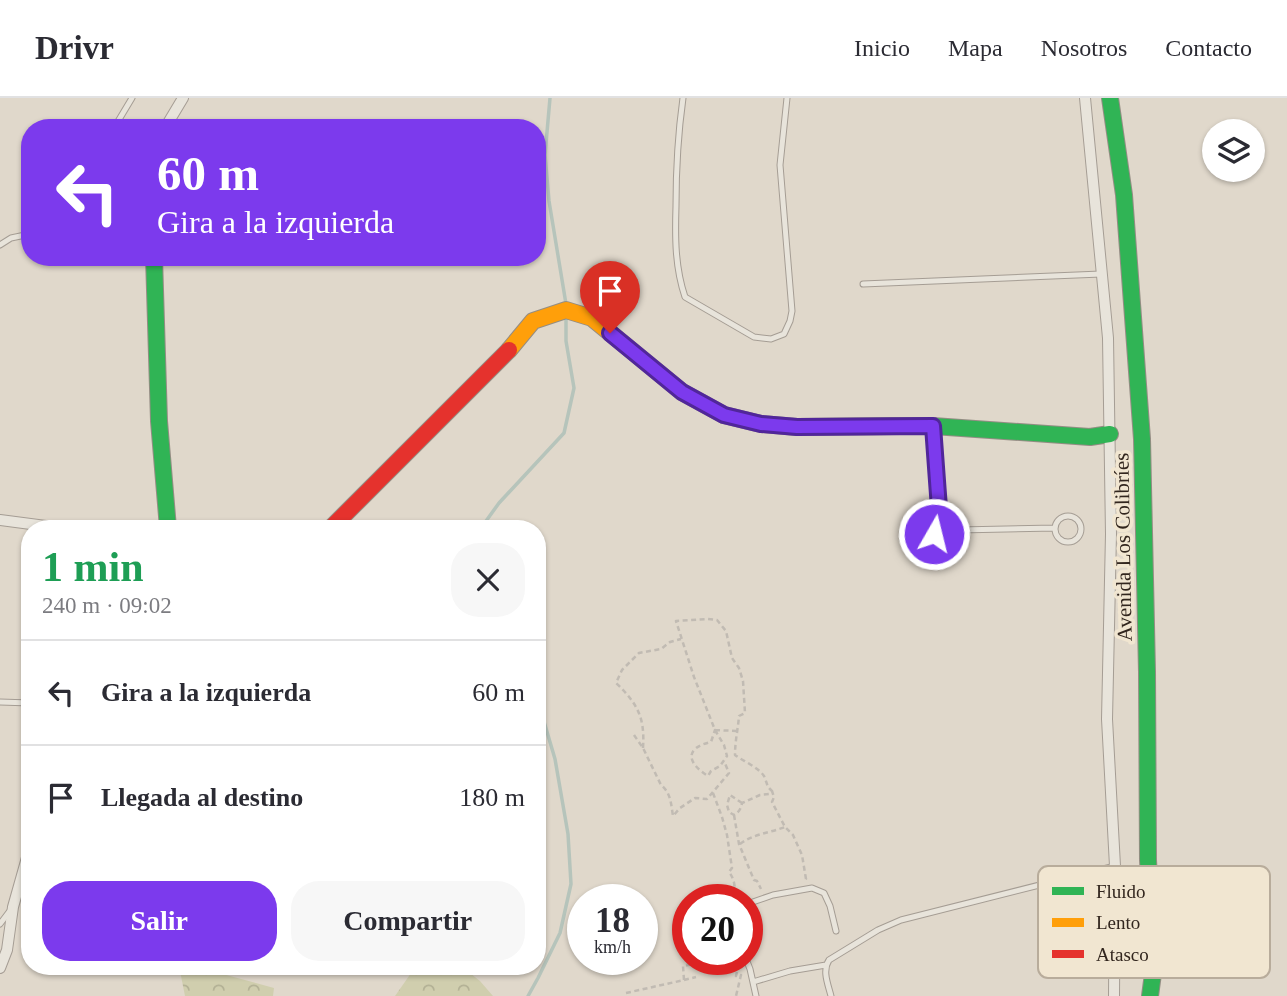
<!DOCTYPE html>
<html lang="es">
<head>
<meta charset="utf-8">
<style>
  body { margin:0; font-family:Georgia,serif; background:#f7f7f7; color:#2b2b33; height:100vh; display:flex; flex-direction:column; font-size:26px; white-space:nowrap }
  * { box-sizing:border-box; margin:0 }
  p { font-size:23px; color:#7c7c81 }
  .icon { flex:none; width:38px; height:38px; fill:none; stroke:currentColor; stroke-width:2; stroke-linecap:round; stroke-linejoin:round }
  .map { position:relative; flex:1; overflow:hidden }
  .details { position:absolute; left:21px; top:422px; width:525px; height:455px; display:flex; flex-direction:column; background:#fff; border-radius:28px; box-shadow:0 2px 5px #0004 }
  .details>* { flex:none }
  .banner { position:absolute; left:21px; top:21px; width:525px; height:147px; border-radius:28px; box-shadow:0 2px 5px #0004; background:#7c3aed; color:#fff; overflow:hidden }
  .tools { position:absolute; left:1202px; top:21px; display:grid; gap:14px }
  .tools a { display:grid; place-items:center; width:63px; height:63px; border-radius:50%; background:#fff; box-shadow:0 2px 5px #0004; font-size:35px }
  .speed { position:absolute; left:567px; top:786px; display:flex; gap:14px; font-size:35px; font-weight:700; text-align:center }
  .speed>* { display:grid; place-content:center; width:91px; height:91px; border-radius:50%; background:#fff; box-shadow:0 2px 5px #0004; line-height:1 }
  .speed small { font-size:18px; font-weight:400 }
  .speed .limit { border:10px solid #d22; background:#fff; color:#111 }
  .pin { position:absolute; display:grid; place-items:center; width:60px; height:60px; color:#fff; margin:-72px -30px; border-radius:50% 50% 50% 0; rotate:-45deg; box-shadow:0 0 7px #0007 }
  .pin .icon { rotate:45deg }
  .me { position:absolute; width:77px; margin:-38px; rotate:8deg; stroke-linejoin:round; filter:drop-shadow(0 0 5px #0008) }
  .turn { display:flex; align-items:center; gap:24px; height:147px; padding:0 21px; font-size:32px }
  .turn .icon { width:91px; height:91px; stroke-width:2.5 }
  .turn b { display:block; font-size:49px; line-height:60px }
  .round { display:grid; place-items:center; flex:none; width:74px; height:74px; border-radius:28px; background:#f7f7f7 }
  .summary { display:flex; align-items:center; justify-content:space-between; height:119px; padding:0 21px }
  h1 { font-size:42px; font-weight:600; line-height:52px; color:#1e9e55 }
  .primary-button { display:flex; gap:14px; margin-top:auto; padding:14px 21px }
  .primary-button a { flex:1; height:80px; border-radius:28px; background:#7c3aed; color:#fff; font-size:28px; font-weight:600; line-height:80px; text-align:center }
  .primary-button a+a { background:#f7f7f7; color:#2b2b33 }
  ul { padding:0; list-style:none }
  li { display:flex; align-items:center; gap:21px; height:105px; padding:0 21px; border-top:2px solid #e1e1e2 }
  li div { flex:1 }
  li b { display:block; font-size:26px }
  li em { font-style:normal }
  header { display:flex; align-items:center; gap:42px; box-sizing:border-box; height:98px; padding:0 35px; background:#fff; border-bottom:2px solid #e1e1e2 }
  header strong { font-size:33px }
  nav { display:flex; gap:38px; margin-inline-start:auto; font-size:24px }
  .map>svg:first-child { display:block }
  .forest { fill:url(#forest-crowns) }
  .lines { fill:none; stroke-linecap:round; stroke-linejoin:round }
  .stream { stroke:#b6c4bb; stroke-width:3.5 }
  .lane-casing { stroke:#a59d94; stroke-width:7 }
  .street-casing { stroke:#a59d94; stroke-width:12 }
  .fast-casing { stroke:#948d84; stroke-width:18 }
  .slow-casing { stroke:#948d84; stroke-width:18 }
  .jam-casing { stroke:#948d84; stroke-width:18 }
  .path { stroke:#c1bbb3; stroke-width:2.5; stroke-dasharray:5 3.5; stroke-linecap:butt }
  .lane { stroke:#e8e4db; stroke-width:5 }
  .street { stroke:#e8e4db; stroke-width:10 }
  .fast { stroke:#30b455; stroke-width:16 }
  .slow { stroke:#ff9f0a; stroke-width:16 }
  .jam { stroke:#e5322d; stroke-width:16 }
  .route-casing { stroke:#51269a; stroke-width:18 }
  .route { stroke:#7c3aed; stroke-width:12 }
  .labels { text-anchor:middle; stroke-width:7; stroke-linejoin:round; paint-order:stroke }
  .street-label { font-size:21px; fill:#32261e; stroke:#f1e6d1 }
  .key { fill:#f1e6d1; stroke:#b8ac9b; stroke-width:2 }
  .key-label { font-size:19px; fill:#32261e }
</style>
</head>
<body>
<header>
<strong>Drivr</strong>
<nav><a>Inicio</a><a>Mapa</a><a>Nosotros</a><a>Contacto</a></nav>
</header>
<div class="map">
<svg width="1287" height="898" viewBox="0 0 1287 898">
  <defs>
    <pattern id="forest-crowns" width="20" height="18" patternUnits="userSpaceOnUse" patternTransform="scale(1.75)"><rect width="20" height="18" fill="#d0ceae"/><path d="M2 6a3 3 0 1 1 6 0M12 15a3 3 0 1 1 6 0" fill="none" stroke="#b3b195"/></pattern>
  </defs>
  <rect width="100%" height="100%" fill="#e0d8cb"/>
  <!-- forest -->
  <path class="forest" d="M 179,868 L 193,868 L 274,890 L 273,898 L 185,898 Z
    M 416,868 L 461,868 L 480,883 L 493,898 L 395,898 Z"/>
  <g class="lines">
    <!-- stream -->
    <path class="stream" d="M 550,0 L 545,57 L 549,103 L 566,206
      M 481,430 L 499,405 L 564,335 L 574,290 L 566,243 L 566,217
      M 528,898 L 538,880 L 560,835 L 571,786 L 568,736 L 555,661 L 540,610 L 537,605"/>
    <!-- lane casing -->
    <g class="lane-casing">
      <path id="lane" d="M 683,0 C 678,36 676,72 676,108 C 675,140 675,169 685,199 L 754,239 L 771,241 L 784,236 L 790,223 L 792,213 L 780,67 L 787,0
        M 114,30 L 132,0
        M 0,147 L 11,140 L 30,136
        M 863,186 L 1101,176
        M 933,331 L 940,424
        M1055 431a13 13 0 1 1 26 0a13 13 0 1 1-26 0Z
        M934 435a13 13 0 1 1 26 0a13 13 0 1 1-26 0Z
        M 959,432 L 1055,430
        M 0,604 L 30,605
        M 747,806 L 773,797 L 812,790 L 824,795 L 830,808 L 836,833
        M 0,826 L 9,814
        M 746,861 L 750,871 L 756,898
        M 753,884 L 790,873 L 826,867
        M 831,898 C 828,886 822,873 829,862 L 878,832 L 901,822 L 1115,768"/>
    </g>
    <!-- street casing -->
    <g class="street-casing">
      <path id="street" d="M 1085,0 L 1108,240 L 1111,436 L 1107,621 L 1115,768 L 1114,898
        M 165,30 L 183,0
        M 0,422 L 61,430
        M 0,870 L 7,852 L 13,809 L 30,749"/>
    </g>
    <!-- fast casing -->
    <g class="fast-casing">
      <path id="fast" d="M 1110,0 L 1124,97 L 1142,341 L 1147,574 L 1148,762 L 1154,868 L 1150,898
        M 154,159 L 159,323 L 168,430
        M 892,328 L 933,328 L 1090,339 L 1110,336"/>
    </g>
    <!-- slow casing -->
    <g class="slow-casing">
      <path id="slow" d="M 509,252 L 533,223 L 566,212 L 592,220 L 682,294 L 724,317 L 761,326 L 797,329 L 892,328"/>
    </g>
    <!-- jam casing -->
    <g class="jam-casing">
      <path id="jam" d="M 331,430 L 509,252"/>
    </g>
    <!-- path -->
    <path class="path" d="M 715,632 L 724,647 L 727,658 L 720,668 L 711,673 L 708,678 C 687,665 684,650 711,644 Z
      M 737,633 L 715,632 L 694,579 L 676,523 L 708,521 L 717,522 L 726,533 L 732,560 L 739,570 L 743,583 L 745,615 L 739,618 C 738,631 735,643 735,657 C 743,663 758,669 764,678 C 767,684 766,688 772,693
      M 634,637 L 643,650 L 661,687 C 671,695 671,706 673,718 L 680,710 L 695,700 L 707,701 L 729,675 L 724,663
      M 643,650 C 645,620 638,606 616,585 L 622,572 L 639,555 L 661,551 L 670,544 L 681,541
      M 713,695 L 722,719 L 727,737 L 732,770 L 729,774 C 735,782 737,793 731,802
      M 742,705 L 730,697 L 727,707 L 729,714 L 734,717 C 739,714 741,711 742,705 L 760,697 L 769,696 L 772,693 L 774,699 L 772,704 L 785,729 L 793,737 L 802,757 L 806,781 L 804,782
      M 734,717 L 739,746 L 754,782 L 757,783 L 761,791
      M 740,746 C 753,736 769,735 785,729
      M 733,802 L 741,798
      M 688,814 L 686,815 L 683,824 L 688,867
      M 728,861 L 729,868 L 739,866 L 736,878 L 741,877 L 736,898
      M 684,882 L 696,879
      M 626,895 L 684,882 L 683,868 L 721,861"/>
    <!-- lane -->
    <use href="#lane" class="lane"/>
    <!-- street -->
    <use href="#street" class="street"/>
    <!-- fast -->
    <use href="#fast" class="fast"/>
    <!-- slow -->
    <use href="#slow" class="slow"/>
    <!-- jam -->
    <use href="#jam" class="jam"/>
  </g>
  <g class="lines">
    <!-- route casing -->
    <g class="route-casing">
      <path id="route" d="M 610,235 L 682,294 L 724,317 L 761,326 L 797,329 L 933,328 L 940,424 L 934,432 L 934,436"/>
    </g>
    <!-- route -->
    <use href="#route" class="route"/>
  </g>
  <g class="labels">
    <!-- street labels -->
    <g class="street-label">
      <text transform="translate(1123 449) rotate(-91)" y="7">Avenida Los Colibríes</text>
    </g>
  </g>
  <!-- legend -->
  <rect x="1038" y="768" width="232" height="112" rx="10" class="key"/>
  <rect x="1052" y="789" width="32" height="8" fill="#30b455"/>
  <rect x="1052" y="820" width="32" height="9" fill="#ff9f0a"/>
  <rect x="1052" y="852" width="32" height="8" fill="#e5322d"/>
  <g class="key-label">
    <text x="1096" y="800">Fluido</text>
    <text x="1096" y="831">Lento</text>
    <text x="1096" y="863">Atasco</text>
  </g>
</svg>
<div class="tools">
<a><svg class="icon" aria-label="layers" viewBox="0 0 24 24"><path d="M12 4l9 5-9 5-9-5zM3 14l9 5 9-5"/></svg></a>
</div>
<div class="speed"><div>18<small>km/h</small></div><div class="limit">20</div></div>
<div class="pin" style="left:610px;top:235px;background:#d93025"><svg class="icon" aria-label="arrive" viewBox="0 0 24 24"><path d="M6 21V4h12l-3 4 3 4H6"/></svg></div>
<svg class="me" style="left:934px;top:436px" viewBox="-20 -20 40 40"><circle r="17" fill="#7c3aed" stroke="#fff" stroke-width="3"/><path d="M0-11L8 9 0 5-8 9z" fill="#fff"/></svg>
<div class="banner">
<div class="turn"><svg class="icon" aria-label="left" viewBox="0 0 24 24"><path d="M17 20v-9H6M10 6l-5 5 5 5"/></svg><div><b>60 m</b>Gira a la izquierda</div></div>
</div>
<section class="details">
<div class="summary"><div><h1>1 min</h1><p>240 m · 09:02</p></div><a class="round"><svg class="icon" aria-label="close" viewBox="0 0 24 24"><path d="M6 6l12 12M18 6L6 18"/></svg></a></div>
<ul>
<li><svg class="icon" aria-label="left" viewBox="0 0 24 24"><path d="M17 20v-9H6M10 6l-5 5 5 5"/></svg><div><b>Gira a la izquierda</b></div><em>60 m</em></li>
<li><svg class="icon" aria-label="arrive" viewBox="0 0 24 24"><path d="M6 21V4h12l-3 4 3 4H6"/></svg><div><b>Llegada al destino</b></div><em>180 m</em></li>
</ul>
<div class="primary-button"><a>Salir</a><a>Compartir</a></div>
</section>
</div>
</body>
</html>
